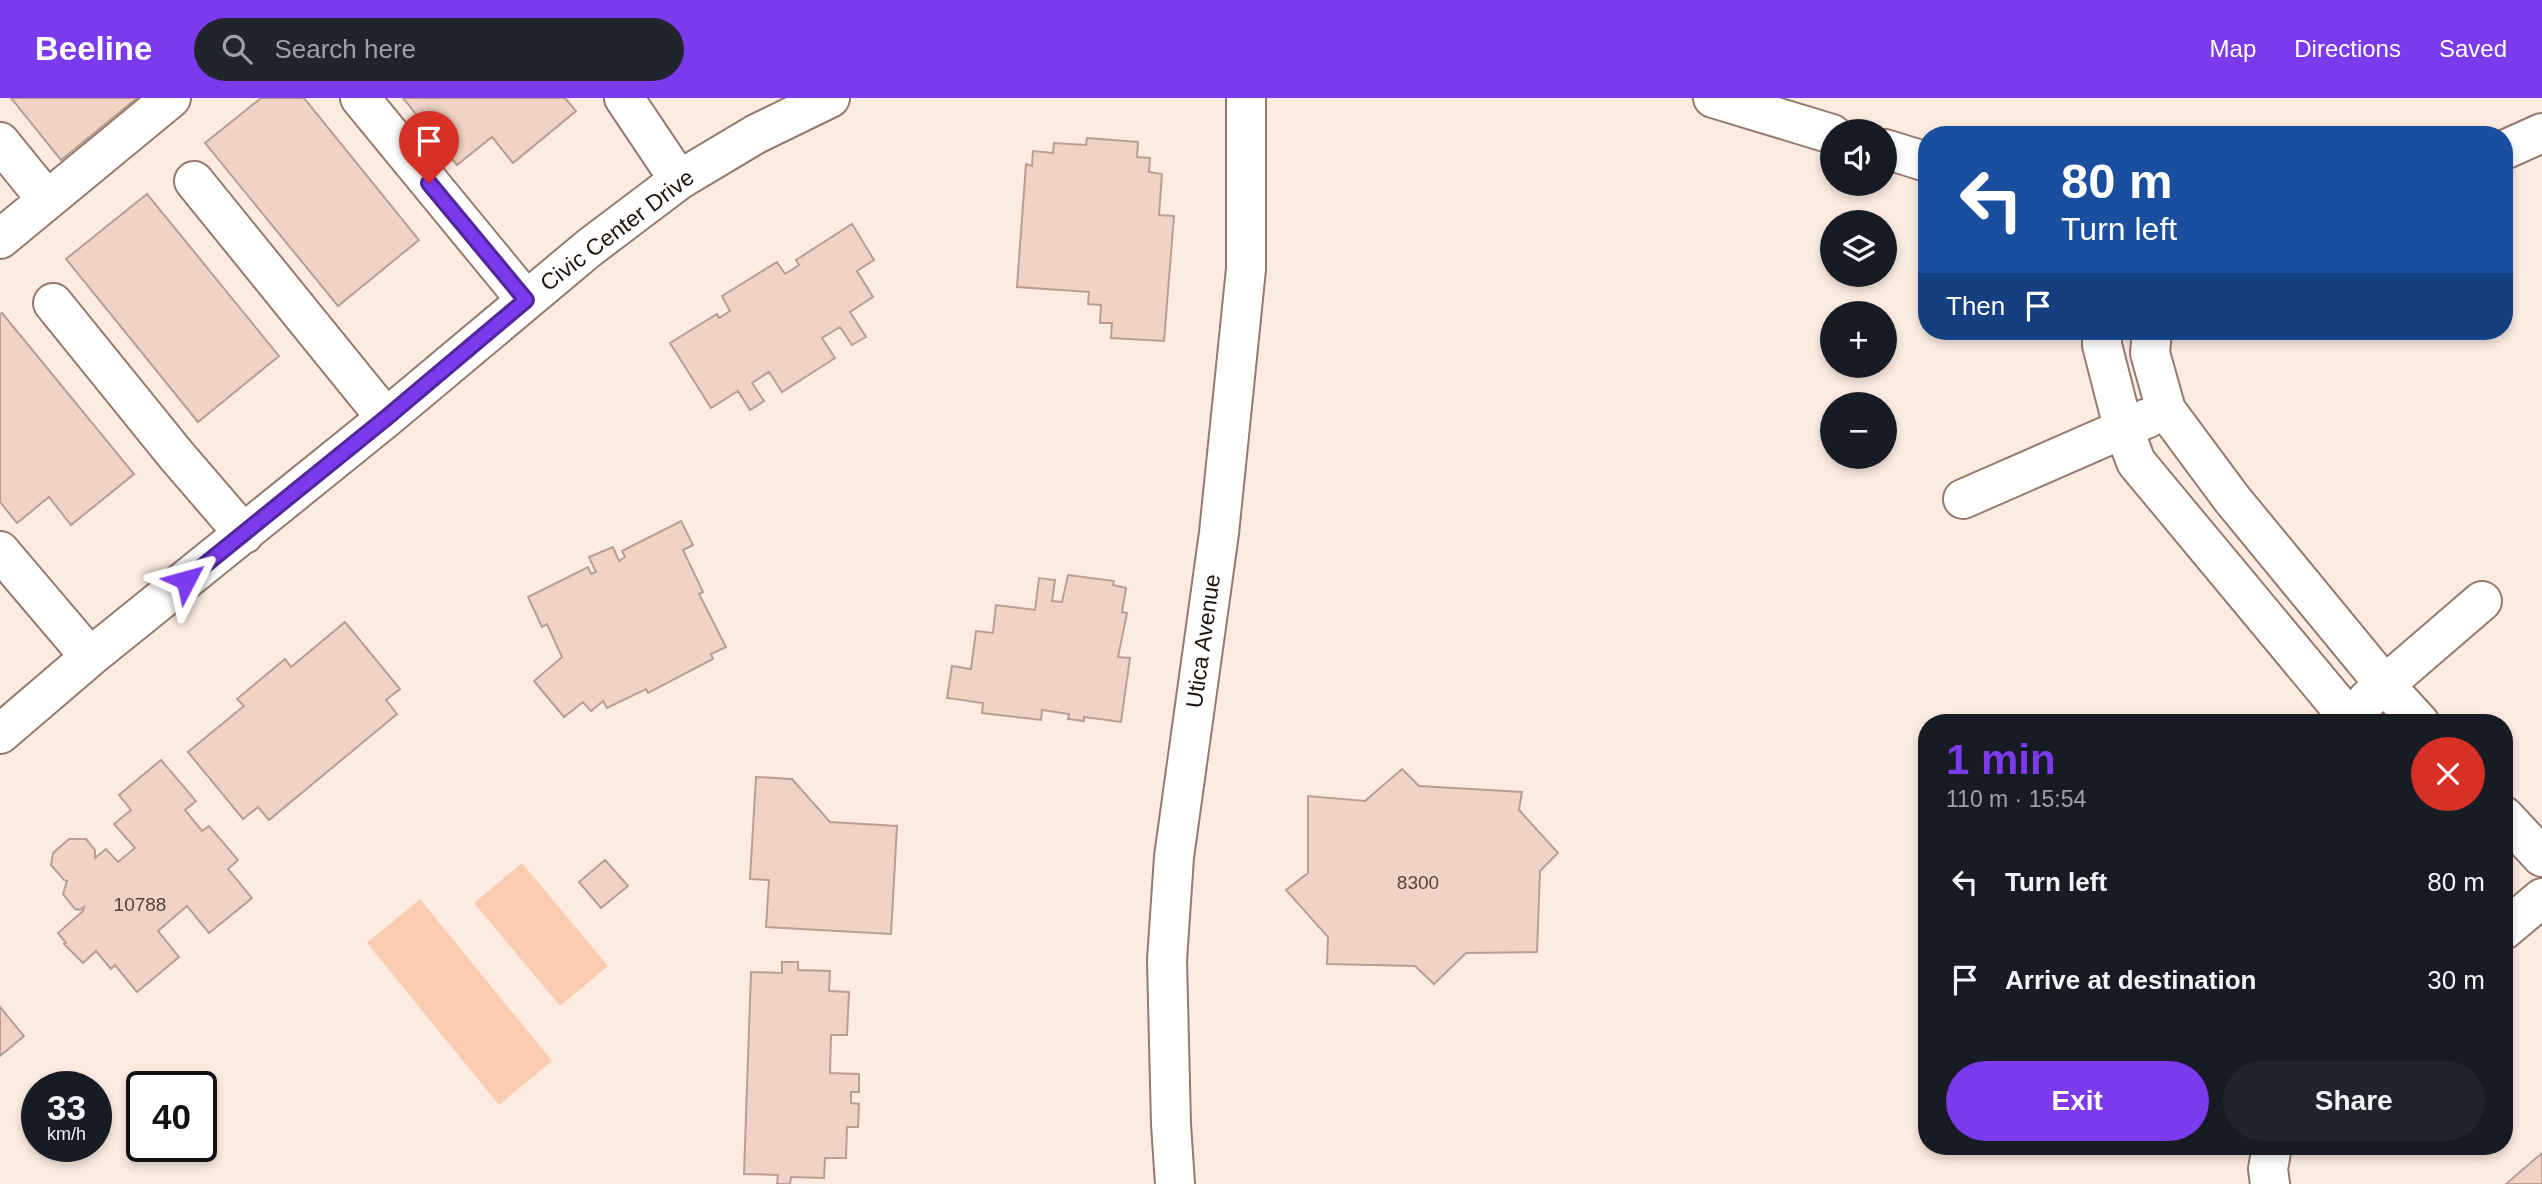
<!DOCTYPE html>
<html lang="en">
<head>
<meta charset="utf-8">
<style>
  body { margin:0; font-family:Helvetica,sans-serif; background:#20242c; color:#f1f3f6; height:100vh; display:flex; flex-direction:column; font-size:26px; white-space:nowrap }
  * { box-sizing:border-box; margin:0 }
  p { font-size:23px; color:#9ea1a6 }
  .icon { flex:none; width:38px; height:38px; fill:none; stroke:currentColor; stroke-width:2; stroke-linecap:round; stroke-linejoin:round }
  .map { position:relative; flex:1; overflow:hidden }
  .side { position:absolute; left:1918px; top:616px; width:595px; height:441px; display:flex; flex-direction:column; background:#171b24; border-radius:28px; box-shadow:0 4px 10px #0003 }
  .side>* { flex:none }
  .hud { position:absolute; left:1918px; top:28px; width:595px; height:214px; border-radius:28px; box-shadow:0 4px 10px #0003; background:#1a4fa0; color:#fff; overflow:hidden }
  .controls { position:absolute; left:1820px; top:21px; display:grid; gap:14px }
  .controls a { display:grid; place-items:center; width:77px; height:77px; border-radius:50%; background:#171b24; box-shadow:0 4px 10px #0003; font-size:35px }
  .speed { position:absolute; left:21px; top:973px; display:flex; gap:14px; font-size:35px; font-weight:700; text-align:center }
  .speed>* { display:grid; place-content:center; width:91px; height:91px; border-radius:50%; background:#171b24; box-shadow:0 4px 10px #0003; line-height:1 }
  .speed small { font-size:18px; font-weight:400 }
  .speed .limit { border:4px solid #111; border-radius:10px; background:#fff; color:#111 }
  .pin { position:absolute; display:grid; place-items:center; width:60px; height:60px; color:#fff; margin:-72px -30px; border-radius:50% 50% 50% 0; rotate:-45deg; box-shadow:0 0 7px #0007 }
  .pin .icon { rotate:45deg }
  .me { position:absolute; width:77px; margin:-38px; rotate:51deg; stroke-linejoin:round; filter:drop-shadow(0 0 5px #0008) }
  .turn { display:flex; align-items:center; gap:24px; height:147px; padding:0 28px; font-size:32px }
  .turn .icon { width:91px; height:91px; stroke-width:2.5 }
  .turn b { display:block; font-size:49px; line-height:60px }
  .then { display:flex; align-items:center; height:66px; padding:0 28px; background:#0003; gap:14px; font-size:26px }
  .round { display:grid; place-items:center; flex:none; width:74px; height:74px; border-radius:37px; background:#20242c }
  .summary { display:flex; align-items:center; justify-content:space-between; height:119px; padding:0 28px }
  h1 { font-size:42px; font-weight:600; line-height:52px; color:#7c3aed }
  .cta { display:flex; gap:14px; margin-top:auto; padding:14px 28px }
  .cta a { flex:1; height:80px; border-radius:42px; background:#7c3aed; color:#fff; font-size:28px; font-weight:600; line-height:80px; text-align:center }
  .cta a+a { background:#20242c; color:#f1f3f6 }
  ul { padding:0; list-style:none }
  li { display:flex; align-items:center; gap:21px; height:98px; padding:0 28px }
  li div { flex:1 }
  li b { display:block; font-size:26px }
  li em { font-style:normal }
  header { display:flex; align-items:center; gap:42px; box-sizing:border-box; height:98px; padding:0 35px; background:#7c3aed; color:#fff }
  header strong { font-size:33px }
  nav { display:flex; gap:38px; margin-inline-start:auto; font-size:24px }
  .search { width:490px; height:63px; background:#20242c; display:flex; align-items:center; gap:18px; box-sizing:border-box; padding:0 24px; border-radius:38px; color:#9ea1a6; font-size:26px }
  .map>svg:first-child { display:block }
  .green { fill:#fcccb1 }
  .building { fill:#efd3c4; stroke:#ba9f91; stroke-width:2 }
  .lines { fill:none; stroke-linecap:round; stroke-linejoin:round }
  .minor-casing { stroke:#947b6d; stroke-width:42 }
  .minor { stroke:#fff; stroke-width:38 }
  .route-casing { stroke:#51269a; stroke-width:18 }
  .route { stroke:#7c3aed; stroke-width:12 }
  .labels { text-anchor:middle; stroke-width:5; stroke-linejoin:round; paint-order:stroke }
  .number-label { font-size:19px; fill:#52443c }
  .street-label { font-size:23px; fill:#1e150f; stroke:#fff }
</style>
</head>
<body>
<header>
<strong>Beeline</strong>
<div class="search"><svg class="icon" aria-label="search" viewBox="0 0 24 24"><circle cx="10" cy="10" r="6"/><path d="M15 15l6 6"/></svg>Search here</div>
<nav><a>Map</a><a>Directions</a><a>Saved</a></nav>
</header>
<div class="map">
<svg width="2542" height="1086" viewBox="0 0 2542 1086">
  <rect width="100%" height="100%" fill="#fcebe1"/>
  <!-- green -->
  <path class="green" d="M 522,765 L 608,868 L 560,908 L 474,805 Z
    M 420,801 L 552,963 L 499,1007 L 367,845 Z"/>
  <!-- building -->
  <path class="building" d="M 11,0 L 137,0 L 61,62 Z
    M 261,0 L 304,0 L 419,142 L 338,208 L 205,45 Z
    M 403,0 L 565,0 L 576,13 L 513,65 L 492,39 L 457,67 Z
    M 1087,40 L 1138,44 L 1137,59 L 1150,60 L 1149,74 L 1162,76 L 1159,117 L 1174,118 L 1164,243 L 1111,240 L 1112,225 L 1100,225 L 1101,207 L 1088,206 L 1089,194 L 1017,189 L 1026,66 L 1032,68 L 1033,53 L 1053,55 L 1054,45 L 1086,47 Z
    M 147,96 L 279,258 L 198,324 L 66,161 Z
    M 852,126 L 874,162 L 857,173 L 873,199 L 850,214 L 866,239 L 852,247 L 840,229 L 822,240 L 835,260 L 782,294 L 769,274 L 752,285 L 764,303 L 750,312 L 738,293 L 711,310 L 670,245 L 717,216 L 719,220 L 730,213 L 722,198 L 777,164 L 785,176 L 799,167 L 796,162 Z
    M 2,215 L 134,376 L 71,427 L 49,399 L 17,425 L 0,404 L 0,216 Z
    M 681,423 L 693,447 L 683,452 L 703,494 L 699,496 L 726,549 L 711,556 L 713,561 L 648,595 L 646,591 L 607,610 L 603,603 L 591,613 L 583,604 L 564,619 L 534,583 L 562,559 L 547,526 L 542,529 L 528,499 L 588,469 L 591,476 L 596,474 L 589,459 L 613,449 L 619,463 L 625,459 L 622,453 Z
    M 1068,477 L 1114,483 L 1113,487 L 1126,490 L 1122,514 L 1127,515 L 1118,559 L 1130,560 L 1121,624 L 1084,619 L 1084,623 L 1068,621 L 1069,616 L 1042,612 L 1041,622 L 982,615 L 983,605 L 947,600 L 952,568 L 971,571 L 976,533 L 993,535 L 996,507 L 1035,512 L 1039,480 L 1055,482 L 1052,503 L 1062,504 Z
    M 345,524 L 400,591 L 386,602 L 397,616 L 269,722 L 258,709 L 243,721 L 188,654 L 244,608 L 237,601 L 285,561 L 291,569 Z
    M 161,662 L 196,703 L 185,712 L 202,733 L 209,728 L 238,762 L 228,771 L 252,800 L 209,835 L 187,808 L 158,833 L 179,859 L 137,894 L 115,867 L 111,871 L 96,853 L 83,865 L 64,846 L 66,845 L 58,835 L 83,813 L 84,809 L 80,812 L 75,811 L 63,796 L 67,783 L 64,782 L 51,767 L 53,755 L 69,741 L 86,741 L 95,752 L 95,760 L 106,751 L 118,764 L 135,750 L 114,726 L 131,712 L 119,697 Z
    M 1402,671 L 1419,688 L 1522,694 L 1519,712 L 1558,755 L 1540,773 L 1537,854 L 1466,855 L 1434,886 L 1415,868 L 1327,866 L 1328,839 L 1286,792 L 1308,775 L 1308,698 L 1365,703 Z
    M 756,679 L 792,681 L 830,724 L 897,728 L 891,836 L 766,829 L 769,782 L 750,781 Z
    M 605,762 L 628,788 L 601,810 L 579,784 Z
    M 782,864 L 798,864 L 798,872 L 830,873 L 829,893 L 849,894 L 847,937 L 831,937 L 830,975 L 859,976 L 859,994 L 851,994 L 851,1005 L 859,1006 L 858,1029 L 847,1029 L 846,1060 L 825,1060 L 824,1080 L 791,1079 L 790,1086 L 777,1086 L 778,1077 L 744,1076 L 751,874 L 782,875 Z
    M 0,909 L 24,938 L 0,958 Z
    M 2542,1055 L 2542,1086 L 2506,1086 Z"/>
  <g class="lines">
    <!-- minor casing -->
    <g class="minor-casing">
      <path id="minor" d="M 360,0 L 526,202
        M 624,0 L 679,82
        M 1713,0 L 1832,36
        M 0,44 L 47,102
        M 1885,51 L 1927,64
        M 2504,52 L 2542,35
        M 194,83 L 386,320
        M 0,141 L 171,0
        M 53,205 L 176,357 L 244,436
        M 2102,233 L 2102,247 L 2123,329 L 2136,364 L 2353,625
        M 2152,233 L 2150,255 L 2166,312 L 2232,401 L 2385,587 L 2420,625
        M 1963,401 L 2148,320
        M 0,453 L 90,559
        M 2367,602 L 2482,503
        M 0,636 L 90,559 L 386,320 L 589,150 L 679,82 L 756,36 L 830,0
        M 2504,718 L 2542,759
        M 2504,832 L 2542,800
        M 1175,1086 L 1171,1026 L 1167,862 L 1174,759 L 1219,435 L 1246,171 L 1246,0
        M 2270,1086 L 2268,1071 L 2272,1048"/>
    </g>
    <!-- minor -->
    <use href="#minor" class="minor"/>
  </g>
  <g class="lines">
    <!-- route casing -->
    <g class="route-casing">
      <path id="route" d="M 186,482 L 386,320 L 526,202 L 429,85"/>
    </g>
    <!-- route -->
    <use href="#route" class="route"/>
  </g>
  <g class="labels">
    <!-- number labels -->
    <g class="number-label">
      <text x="1418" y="791">8300</text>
      <text x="140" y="813">10788</text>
    </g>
    <!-- street labels -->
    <g class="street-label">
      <text transform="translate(617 132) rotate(-37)" y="8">Civic Center Drive</text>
      <text transform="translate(1203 543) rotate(-82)" y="8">Utica Avenue</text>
    </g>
  </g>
</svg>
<div class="controls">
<a><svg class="icon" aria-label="sound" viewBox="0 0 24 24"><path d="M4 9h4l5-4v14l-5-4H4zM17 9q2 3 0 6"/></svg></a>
<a><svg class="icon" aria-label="layers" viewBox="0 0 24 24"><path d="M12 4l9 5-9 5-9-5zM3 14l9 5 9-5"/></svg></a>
<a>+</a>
<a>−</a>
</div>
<div class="speed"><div>33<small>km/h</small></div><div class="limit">40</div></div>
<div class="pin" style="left:429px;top:85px;background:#d93025"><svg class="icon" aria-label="arrive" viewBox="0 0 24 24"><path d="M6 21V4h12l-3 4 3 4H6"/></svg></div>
<svg class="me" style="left:186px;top:482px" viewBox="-20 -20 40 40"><path d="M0-17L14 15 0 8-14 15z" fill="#7c3aed" stroke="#fff" stroke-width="4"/></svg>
<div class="hud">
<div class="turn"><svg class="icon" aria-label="left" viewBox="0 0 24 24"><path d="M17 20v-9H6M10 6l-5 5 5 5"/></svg><div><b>80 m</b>Turn left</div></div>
<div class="then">Then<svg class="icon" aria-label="arrive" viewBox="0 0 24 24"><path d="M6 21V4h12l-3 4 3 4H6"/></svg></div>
</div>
<section class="side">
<div class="summary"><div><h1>1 min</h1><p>110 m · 15:54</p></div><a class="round" style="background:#d93025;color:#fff"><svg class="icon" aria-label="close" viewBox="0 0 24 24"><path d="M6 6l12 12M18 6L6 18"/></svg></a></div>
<ul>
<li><svg class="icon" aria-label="left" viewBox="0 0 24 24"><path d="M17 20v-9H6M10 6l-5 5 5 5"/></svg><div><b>Turn left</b></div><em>80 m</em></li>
<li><svg class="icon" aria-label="arrive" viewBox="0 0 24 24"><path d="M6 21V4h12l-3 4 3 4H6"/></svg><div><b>Arrive at destination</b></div><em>30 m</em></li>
</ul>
<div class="cta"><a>Exit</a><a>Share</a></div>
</section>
</div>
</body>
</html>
